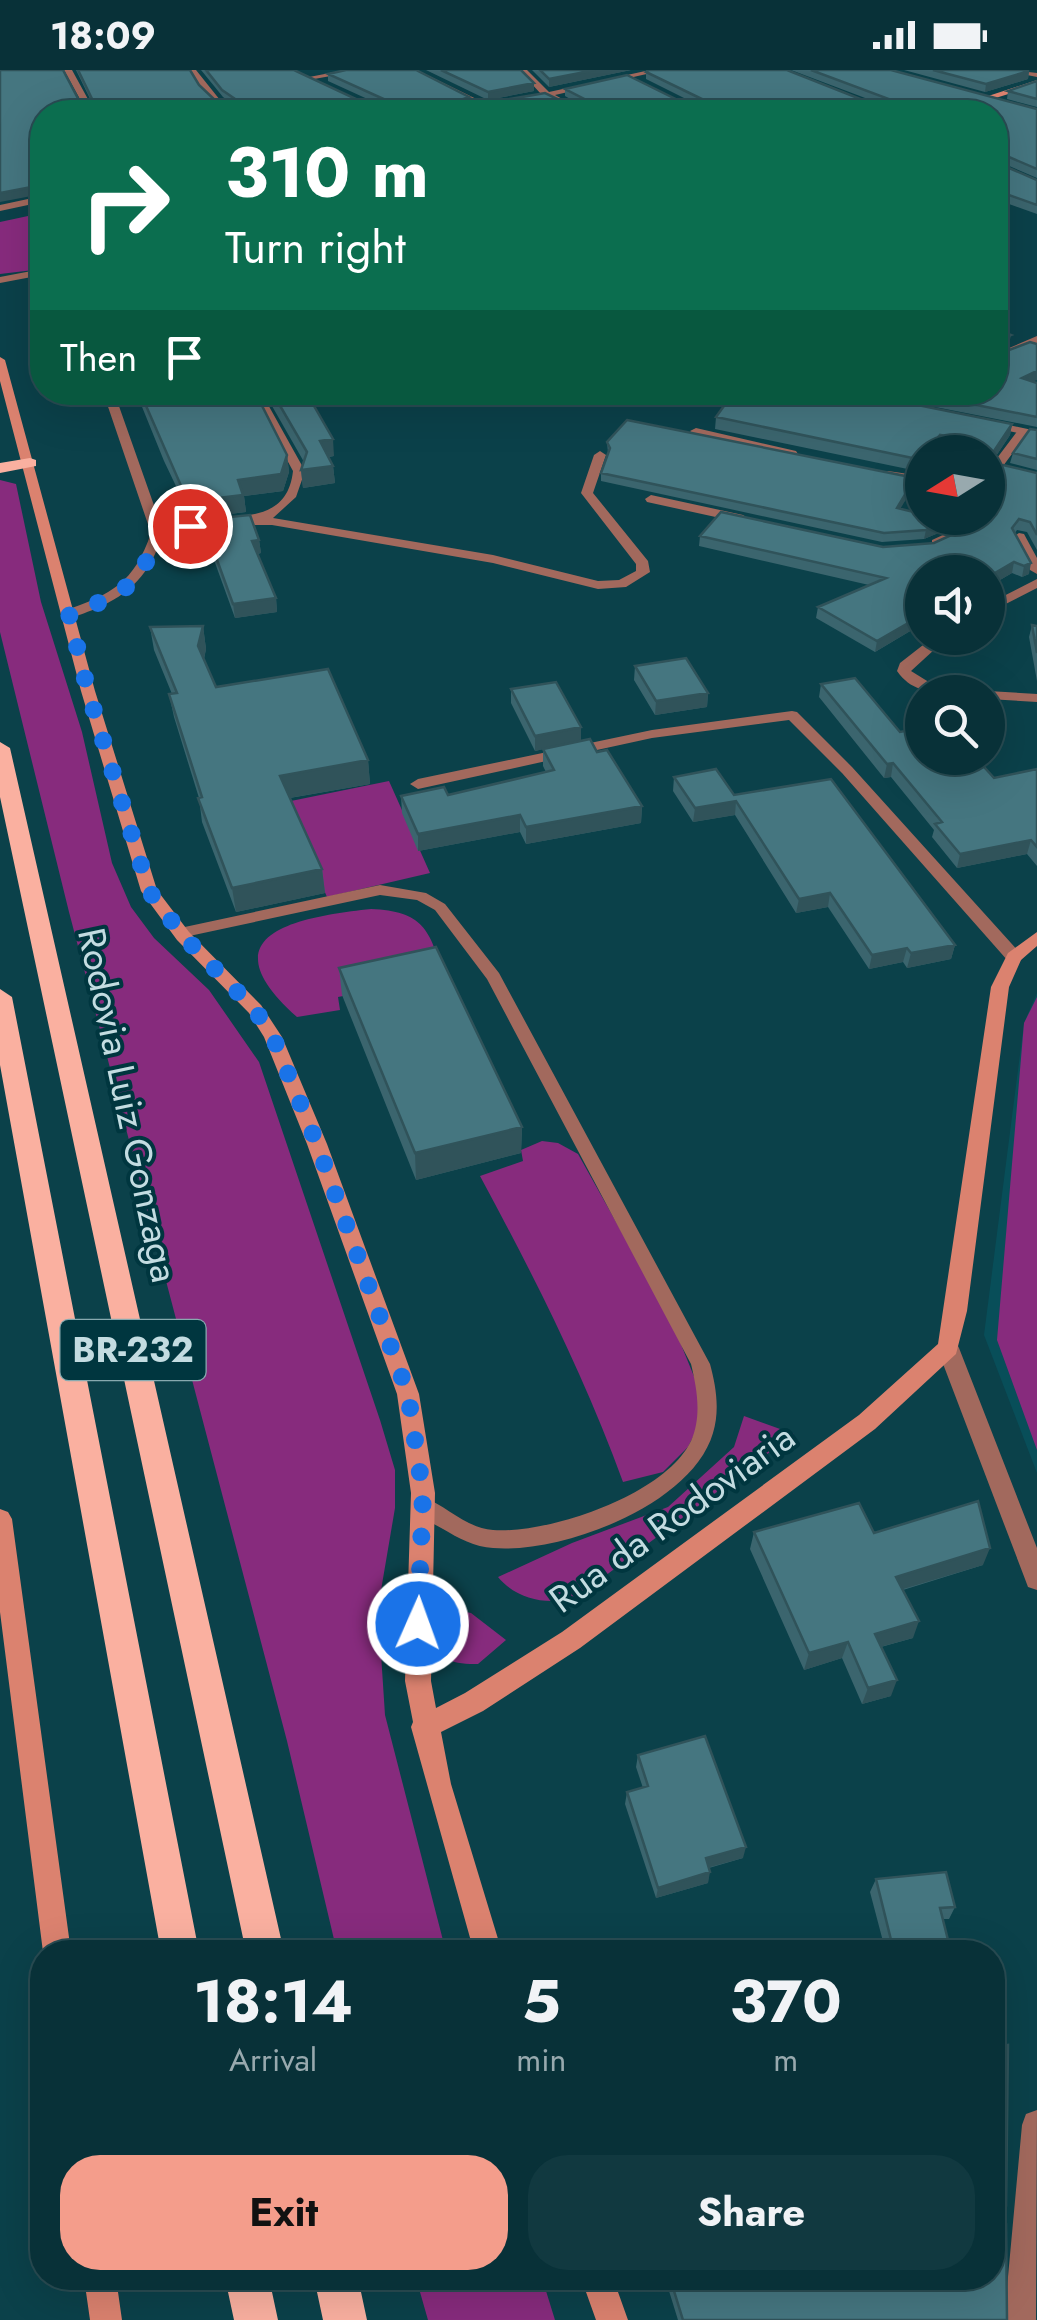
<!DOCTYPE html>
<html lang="en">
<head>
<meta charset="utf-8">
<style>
  body { margin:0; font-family:Jost,sans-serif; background:#113940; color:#f1f3f6; height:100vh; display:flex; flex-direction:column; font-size:38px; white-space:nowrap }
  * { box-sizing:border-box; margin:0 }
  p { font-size:32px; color:#98a9ae }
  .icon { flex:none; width:55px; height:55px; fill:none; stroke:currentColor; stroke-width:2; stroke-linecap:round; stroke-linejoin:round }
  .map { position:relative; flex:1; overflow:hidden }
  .panel { position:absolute; left:30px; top:1870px; width:975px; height:350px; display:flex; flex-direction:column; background:#083138; border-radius:40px; box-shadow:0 10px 40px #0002,0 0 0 2px #294c53 }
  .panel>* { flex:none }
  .banner { position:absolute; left:30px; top:30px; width:978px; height:305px; border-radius:40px; box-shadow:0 10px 40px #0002,0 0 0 2px #294c53; background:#0b6e4f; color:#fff; overflow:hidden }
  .needle { width:65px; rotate:259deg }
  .controls { position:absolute; left:905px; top:365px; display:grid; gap:20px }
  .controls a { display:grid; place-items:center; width:100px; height:100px; border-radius:50%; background:#083138; box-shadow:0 10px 40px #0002,0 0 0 2px #294c53; font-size:50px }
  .pin { position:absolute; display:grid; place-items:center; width:85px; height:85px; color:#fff; margin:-42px; border:5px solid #fff; border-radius:50%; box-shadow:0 2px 10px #0007 }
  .me { position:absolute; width:110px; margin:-55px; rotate:2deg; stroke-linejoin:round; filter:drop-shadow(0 0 8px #0008) }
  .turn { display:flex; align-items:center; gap:35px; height:210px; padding:0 30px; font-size:45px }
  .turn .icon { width:130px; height:130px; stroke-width:2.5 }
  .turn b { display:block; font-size:70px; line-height:85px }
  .then { display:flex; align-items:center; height:95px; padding:0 30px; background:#0003; gap:20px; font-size:38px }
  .eta { display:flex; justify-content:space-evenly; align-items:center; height:170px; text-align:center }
  .eta b { font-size:60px; font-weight:700; line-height:70px }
  .cta { display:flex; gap:20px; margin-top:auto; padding:20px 30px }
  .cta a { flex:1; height:115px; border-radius:40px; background:#f49d8b; color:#111; font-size:40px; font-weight:700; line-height:115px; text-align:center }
  .cta a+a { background:#113940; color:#f1f3f6 }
  .status { display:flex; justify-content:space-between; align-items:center; height:70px; padding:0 50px; background:#083138; direction:ltr }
  .status svg { height:28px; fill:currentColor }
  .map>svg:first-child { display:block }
  .built { fill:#084e59 }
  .green { fill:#872b7d }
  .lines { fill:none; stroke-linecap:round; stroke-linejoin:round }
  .service { fill:#a2695d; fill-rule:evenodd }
  .minor { fill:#a2695d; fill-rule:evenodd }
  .tertiary { fill:#a2695d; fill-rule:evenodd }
  .secondary { fill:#db826f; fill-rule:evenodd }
  .trunk { fill:#fab0a0; fill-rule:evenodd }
  .wall { fill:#3b656e }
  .shaded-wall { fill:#30535a }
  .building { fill:#457680; stroke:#30535a; stroke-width:2.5 }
  .route { stroke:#1a73e8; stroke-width:18; stroke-dasharray:0 32.4 }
  .labels { text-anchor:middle; stroke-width:8; stroke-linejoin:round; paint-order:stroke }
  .shield { fill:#00363f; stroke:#88aab0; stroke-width:2.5 }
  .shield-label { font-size:35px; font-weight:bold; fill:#c3dce1 }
  .street-label { font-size:38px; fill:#c3dce1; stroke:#00363f }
</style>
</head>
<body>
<div class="status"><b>18:09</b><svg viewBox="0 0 49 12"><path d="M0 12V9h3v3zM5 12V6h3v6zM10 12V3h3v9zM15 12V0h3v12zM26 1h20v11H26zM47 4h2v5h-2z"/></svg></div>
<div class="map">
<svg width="1037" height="2250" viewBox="0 0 1037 2250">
  <rect width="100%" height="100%" fill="#0b414a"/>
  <!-- built -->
  <path class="built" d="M 1037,923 L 1037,1403 L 984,1265 L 1024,953 Z"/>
  <!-- green -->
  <path class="green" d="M 42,143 L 42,199 L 0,204 L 0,152 Z
    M 0,410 L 16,414 L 41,532 L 82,662 L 112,793 L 131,837 L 154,868 L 209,920 L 259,992 L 380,1350 L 395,1400 L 395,1438 L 378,1538 L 385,1645 L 446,1882 L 337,1882 L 287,1671 L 69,842 L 0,562 Z
    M 389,711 L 430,803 L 327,827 L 286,732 Z
    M 371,839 C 422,841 431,859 443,907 L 338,927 L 340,940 L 297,947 C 204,864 297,847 371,839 Z
    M 1037,927 L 1037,1380 L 997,1270 L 1024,953 Z
    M 542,1071 L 558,1073 L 578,1084 L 671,1250 L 702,1326 L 700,1353 L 688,1377 L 663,1402 L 623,1412 C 584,1305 534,1206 480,1106 L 523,1091 L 521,1080 Z
    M 744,1346 L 794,1364 L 577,1527 C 549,1536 517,1530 498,1507 L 572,1473 L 668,1437 L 734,1377 Z
    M 450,1539 L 471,1543 L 506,1570 L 478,1594 C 433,1595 428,1575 450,1539 Z
    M 416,2208 L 542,2208 L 555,2250 L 428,2250 Z"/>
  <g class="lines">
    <!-- service -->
    <path class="service" d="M 380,815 L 426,823 L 445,834 L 499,903 L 710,1294 C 716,1316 720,1340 713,1363 C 692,1435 562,1484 493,1478 C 475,1477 458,1468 443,1459 C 432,1453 419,1447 413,1436 L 416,1430 L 423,1427 C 447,1436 466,1458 493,1460 C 549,1464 665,1425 691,1371 C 702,1346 697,1319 691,1294 L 487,909 L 435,840 L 417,830 L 380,825 L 180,868 L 173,863 L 180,858 Z"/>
    <!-- minor -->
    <path class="minor" d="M 64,0 L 72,0 L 95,42 L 87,42 Z
      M 188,0 L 196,0 L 220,30 L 237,42 C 214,42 201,16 188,0 Z
      M 345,0 L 364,0 L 303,11 L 299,9 Z
      M 407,0 L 417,0 L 503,42 L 494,42 Z
      M 519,0 L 527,0 L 549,22 L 650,0 L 664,0 L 555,25 L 586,42 L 577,42 L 546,27 L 520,32 L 520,28 L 541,24 Z
      M 1012,0 L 1037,3 L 1037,7 L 1013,2 Z
      M 42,126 L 42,132 L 0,141 L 0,135 Z
      M 42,199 L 42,205 L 0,213 L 0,207 Z
      M 1037,266 L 1037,273 L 995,291 L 995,284 Z
      M 103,322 L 114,322 L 162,458 C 180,454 198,451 216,449 C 251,445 288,447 293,401 L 250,322 L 261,322 L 305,401 L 296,427 L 273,448 L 493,485 L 598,511 L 619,510 L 636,501 L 636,494 L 581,423 L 594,385 L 600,381 L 606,385 L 593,423 L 648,491 L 650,502 L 626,517 L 598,519 L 493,493 L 272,455 L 230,455 L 162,466 C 150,503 131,524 95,539 C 84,543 75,548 64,547 L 64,541 C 112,524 134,513 151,463 Z
      M 917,322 L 931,322 L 906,338 L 898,338 L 898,334 Z
      M 696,358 L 796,381 L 798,384 L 792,388 L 692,363 L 690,361 Z
      M 1019,359 L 1029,361 L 992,411 L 988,412 L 988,400 Z
      M 888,401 L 922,406 L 922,414 L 884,408 L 884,402 Z
      M 651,425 L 743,445 L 749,449 L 743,453 L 647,432 L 645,429 Z
      M 964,448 L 976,448 C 966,463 952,477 932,476 L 932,470 L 956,459 Z
      M 1019,463 L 1024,464 L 1037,488 L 1037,504 L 1030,500 L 1013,467 Z
      M 1037,509 L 1037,518 L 988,543 L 988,534 Z
      M 932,568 L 947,568 L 911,601 L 932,614 L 961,619 L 963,622 C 936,622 914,625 897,601 L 900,593 Z
      M 988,621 L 1037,624 L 1037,632 L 988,629 L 988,622 L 982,622 Z
      M 792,641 L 797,642 L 852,697 L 1020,883 L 1023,887 L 1020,891 L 1008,891 L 842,703 L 789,650 L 652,668 L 418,719 L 410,714 L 418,709 L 652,660 Z
      M 948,1269 L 956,1272 L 959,1278 L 1037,1478 L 1037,1520 L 1028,1517 L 1025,1509 L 937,1278 L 940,1272 Z
      M 1037,2040 L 1036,2250 L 1004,2250 L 1022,2055 L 1026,2044 Z"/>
    <!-- tertiary -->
    <path class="tertiary" d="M 746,322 C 775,322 829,316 854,328 L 848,331 Z
      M 985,350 L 1037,361 L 1037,367 L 981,355 L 981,351 Z"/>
    <!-- secondary -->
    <path class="secondary" d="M 1037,10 L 1037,15 L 986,31 L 979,29 Z
      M 0,287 L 5,290 L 95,621 L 157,820 L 189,862 L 261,935 L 282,967 L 327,1074 L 419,1324 L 435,1423 L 431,1611 L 436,1638 L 465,1623 L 562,1562 L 859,1345 L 938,1274 L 991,917 L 1008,883 L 1037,862 L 1037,876 L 1021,890 L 1009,917 L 967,1241 L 956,1284 L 875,1359 L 580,1578 L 483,1641 L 441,1662 L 451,1714 L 502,1882 L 474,1882 L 411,1657 L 413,1652 L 405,1611 L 411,1423 L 397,1324 L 307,1074 L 264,967 L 249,943 L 177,870 L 141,821 L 81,621 L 0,311 Z
      M 0,1439 L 8,1442 L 12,1449 L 71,1882 L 43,1882 L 0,1542 Z
      M 84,2208 L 116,2208 L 122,2250 L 90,2250 Z
      M 581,2208 L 613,2208 L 628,2250 L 596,2250 Z"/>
    <!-- trunk -->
    <path class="trunk" d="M 30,388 L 36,390 L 36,396 L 0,403 L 0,393 Z
      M 0,672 L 10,678 L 284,1882 L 246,1882 L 0,727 Z
      M 0,919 L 12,927 L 199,1882 L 161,1882 L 0,995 Z
      M 225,2208 L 269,2208 L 278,2250 L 234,2250 Z
      M 314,2208 L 358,2208 L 367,2250 L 323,2250 Z"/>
  </g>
  <!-- wall -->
  <path class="wall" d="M 76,0 L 190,0 L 199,15 L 218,33 L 236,36 L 223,27 L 201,0 L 294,0 L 375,38 L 385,37 L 328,11 L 328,4 L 469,27 L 469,35 L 463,37 L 586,38 L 565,26 L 565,19 L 694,38 L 702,37 L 646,9 L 646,2 L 889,37 L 791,0 L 891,0 L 1037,39 L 1037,108 L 995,90 L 995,42 L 42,42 L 82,36 L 94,37 Z
    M 426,0 L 521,0 L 534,21 L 488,30 Z
    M 532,0 L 631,0 L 549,17 Z
    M 904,0 L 1024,0 L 1029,1 L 1028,9 L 985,22 Z
    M 1037,11 L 1037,37 L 1007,29 L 1008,21 Z
    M 995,92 L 1037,110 L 1037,144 L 995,129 Z
    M 42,197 L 42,222 L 35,214 L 32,199 Z
    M 995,259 L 1009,274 L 996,280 L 996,285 L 1037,313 L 1037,357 L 920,334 L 921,324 L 995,322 Z
    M 136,322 L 255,322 L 287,385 L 289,402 L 283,421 L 244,426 L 246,442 L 196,448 L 191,434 L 185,435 L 164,391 Z
    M 264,322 L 306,322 L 334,386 L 329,387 L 333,396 L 335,413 L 303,418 L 301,400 L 304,392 Z
    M 852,322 L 909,322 L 898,329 Z
    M 716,347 L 1012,354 L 1010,365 L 988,398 L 988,382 L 970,382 L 938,377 L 934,382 L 922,382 L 922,402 L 715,359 Z
    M 1037,360 L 1037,400 L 1010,393 L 1013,383 Z
    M 607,372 L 915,408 L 914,416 L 900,438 L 948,459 L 924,469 L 882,472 L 601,411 L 601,403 L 608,383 Z
    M 1037,403 L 1037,480 L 1027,462 L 1017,460 L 1015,463 L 1029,504 L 1022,507 L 1012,503 L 988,517 L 988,502 L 922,502 L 922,554 L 875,582 L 816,548 L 818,537 L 869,515 L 699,476 L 700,466 L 883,477 L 934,473 L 988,448 L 989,405 Z
    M 199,450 L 259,470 L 261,483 L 258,484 L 276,528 L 277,542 L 235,548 L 214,490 L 210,490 L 201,464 Z
    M 1032,555 L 1037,556 L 1037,611 L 1029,567 Z
    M 203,556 L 206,579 L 204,589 L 216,617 L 368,690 L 370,714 L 290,728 L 322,799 L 325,823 L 236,842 L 202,752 L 199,728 L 174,647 L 169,624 L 172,624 L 154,580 L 150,557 Z
    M 635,596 L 708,623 L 707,637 L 655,645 L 634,610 Z
    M 821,614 L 900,662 L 994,708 L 1037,699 L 1037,796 L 1027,784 L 957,798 L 932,767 L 934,760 L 891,707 L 884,708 L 819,627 Z
    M 511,619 L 597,682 L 642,736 L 641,753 L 526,774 L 520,762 L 418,781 L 402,743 L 401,726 L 448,725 L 546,702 L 543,696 L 543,679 L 535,681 L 511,633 Z
    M 674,707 L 734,725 L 955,875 L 951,889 L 907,898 L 903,892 L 869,899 L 828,837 L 796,843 L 735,745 L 693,752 L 673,721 Z
    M 339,898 L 522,1057 L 521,1083 L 416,1110 L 342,925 Z
    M 754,1462 L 874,1463 L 983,1495 L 903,1520 L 913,1568 L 881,1577 L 891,1626 L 862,1634 L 842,1588 L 804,1600 L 750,1479 Z
    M 638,1685 L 743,1788 L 709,1798 L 708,1813 L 656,1828 L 625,1734 L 627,1722 L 643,1718 L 636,1697 Z
    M 876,1809 L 955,1837 L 949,1849 L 943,1849 L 951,1882 L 885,1879 L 870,1822 Z
    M 1001,2151 L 1007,2250 L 678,2250 L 665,2208 L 992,2208 Z"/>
  <!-- shaded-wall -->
  <path class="shaded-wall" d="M 595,0 L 631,0 L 549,17 L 549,9 Z
    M 1029,1 L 1028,9 L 985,22 L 986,14 Z
    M 534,13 L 534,21 L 488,30 L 488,22 Z
    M 469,27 L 469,35 L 455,40 L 455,32 Z
    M 42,115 L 42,124 L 0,132 L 0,123 Z
    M 1011,265 L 1009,274 L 995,280 L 995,271 Z
    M 1037,301 L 1037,310 L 1020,317 L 1022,308 Z
    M 899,322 L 909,322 L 898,329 Z
    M 1012,354 L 1010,365 L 988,398 L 988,390 Z
    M 940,365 L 938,377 L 934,382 L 929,382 Z
    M 333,369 L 334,386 L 322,388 L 320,371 Z
    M 287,385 L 289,402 L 283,421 L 244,426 L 246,442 L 196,448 L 193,431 Z
    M 333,396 L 335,413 L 303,418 L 301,400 Z
    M 915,408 L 914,416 L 896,446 L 897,438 Z
    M 189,417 L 191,434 L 185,435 L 182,418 Z
    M 949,450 L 948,459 L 924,469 L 926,460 Z
    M 259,470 L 261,483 L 254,484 L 252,471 Z
    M 212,476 L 214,490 L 210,490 L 208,477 Z
    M 1014,492 L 1012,503 L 988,517 L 988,507 Z
    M 1031,493 L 1029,504 L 1022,507 L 1024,496 Z
    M 276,528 L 277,542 L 235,548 L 233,534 Z
    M 922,545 L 922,554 L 875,582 L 877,571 Z
    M 203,556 L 206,579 L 202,599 L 198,576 Z
    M 708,623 L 707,637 L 655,645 L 656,631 Z
    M 581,657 L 581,671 L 535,681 L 535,666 Z
    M 368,690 L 370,714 L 283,729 L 280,706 Z
    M 893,693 L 891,707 L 884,708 L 887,694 Z
    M 736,731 L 735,745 L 693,752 L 695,738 Z
    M 642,736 L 641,753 L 526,774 L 526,757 Z
    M 520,745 L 520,762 L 418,781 L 418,764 Z
    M 1031,770 L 1027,784 L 957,798 L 960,784 Z
    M 322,799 L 325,823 L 236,842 L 232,818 Z
    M 830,823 L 828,837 L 796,843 L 799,829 Z
    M 955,875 L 951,889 L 907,898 L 911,883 Z
    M 907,878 L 903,892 L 869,899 L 872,885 Z
    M 522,1057 L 521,1083 L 416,1110 L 415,1083 Z
    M 990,1478 L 983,1495 L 890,1523 L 896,1507 Z
    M 919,1551 L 913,1568 L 869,1580 L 875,1564 Z
    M 848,1572 L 842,1588 L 804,1600 L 809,1583 Z
    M 897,1610 L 891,1626 L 862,1634 L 868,1618 Z
    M 746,1777 L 743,1788 L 703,1799 L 706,1788 Z
    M 710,1802 L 708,1813 L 656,1828 L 658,1818 Z"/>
  <!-- building -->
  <path class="building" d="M 0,0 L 63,0 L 82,36 L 96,37 L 78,0 L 190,0 L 199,15 L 218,33 L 239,37 L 238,31 L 222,20 L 206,0 L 294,0 L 375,38 L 390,37 L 388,31 L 328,4 L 346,0 L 416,0 L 469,27 L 455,32 L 458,38 L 545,23 L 576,38 L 586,38 L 588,31 L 565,19 L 627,5 L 694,38 L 708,37 L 706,31 L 646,2 L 649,0 L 787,0 L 883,38 L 897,37 L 897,32 L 811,0 L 891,0 L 1037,39 L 1037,99 L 995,81 L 995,42 L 42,42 L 42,115 L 0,123 Z
    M 441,0 L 521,0 L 534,13 L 488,22 Z
    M 540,0 L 595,0 L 549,9 Z
    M 933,0 L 1024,0 L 1029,1 L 986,14 Z
    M 1037,11 L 1037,29 L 1008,21 Z
    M 995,92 L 1037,110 L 1037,135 L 995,120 Z
    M 42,197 L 42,210 L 32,199 Z
    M 995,259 L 1011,265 L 995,271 L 996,285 L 1030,272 L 1037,274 L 1037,301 L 1022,308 L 1037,313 L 1037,347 L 921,324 L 924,322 L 995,322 Z
    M 140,322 L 255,322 L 287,385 L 281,404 L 238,410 L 243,425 L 193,431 L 189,417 L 182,418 Z
    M 272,322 L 306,322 L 333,369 L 320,371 L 333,396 L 301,400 L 307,382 Z
    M 734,322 L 778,322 L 817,328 L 830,322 L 868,325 L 1012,354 L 988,390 L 988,382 L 985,382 L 983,373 L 940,365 L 929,382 L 922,382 L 922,390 L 716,347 Z
    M 627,350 L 915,408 L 897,438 L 922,444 L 922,448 L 939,448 L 949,450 L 926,460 L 884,463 L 601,403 L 610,378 L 607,372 Z
    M 1030,359 L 1037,360 L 1037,389 L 1013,383 Z
    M 1003,395 L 1037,403 L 1037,465 L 1030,452 L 1019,449 L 1012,458 L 1031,493 L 1024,496 L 1014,492 L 988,507 L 988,502 L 922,502 L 922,545 L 877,571 L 818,537 L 886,508 L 700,466 L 721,442 L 883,477 L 934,473 L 969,457 L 976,448 L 988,448 L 988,421 L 991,418 L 989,405 Z
    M 250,445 L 259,470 L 252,471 L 276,528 L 233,534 L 212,476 L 208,477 L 199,450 Z
    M 1032,555 L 1037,556 L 1037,583 Z
    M 203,556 L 198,576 L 216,617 L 328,599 L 368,690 L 280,706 L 322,799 L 232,818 L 198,728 L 202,727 L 169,624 L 177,623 L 150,557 Z
    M 686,588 L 708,623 L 656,631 L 635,596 Z
    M 855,608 L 900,662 L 922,658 L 922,688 L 976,688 L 994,708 L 1037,699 L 1037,777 L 1031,770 L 960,784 L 935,754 L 942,752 L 893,693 L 887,694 L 821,614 Z
    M 556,612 L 581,657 L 535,666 L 511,619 Z
    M 590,669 L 597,682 L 607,680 L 642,736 L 526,757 L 520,745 L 418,764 L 401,726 L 444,717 L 448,725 L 554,700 L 543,679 Z
    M 716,699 L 734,725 L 831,709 L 955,875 L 911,883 L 907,878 L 872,885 L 830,823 L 799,829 L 736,731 L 695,738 L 674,707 Z
    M 436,877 L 522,1057 L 415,1083 L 339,898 Z
    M 978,1431 L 990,1478 L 896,1507 L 919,1551 L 875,1564 L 897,1610 L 868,1618 L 848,1572 L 809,1583 L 754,1462 L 859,1433 L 874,1463 Z
    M 705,1666 L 746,1777 L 706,1788 L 710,1802 L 658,1818 L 627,1722 L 648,1716 L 638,1685 Z
    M 946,1802 L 955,1837 L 940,1838 L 951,1882 L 847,1882 L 893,1878 L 876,1809 Z
    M 1008,1975 L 1006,2136 L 1001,2151 L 1006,2154 L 1007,2250 L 683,2250 L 670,2208 L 992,2208 L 992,1977 Z"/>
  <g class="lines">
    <!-- route -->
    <path class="route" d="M 190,456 L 157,463 C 142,517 119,526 69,544 L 88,621 L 149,821 L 183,866 L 255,940 L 273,967 L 317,1074 L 408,1324 L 423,1423 L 418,1554"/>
  </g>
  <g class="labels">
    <!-- shield labels -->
    <rect class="shield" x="60.5" y="1250" width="145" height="60" rx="8"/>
    <g class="shield-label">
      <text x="133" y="1292">BR-232</text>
    </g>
    <!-- street labels -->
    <g class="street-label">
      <text transform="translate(128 1035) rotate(78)" y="13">Rodovia Luiz Gonzaga</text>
      <text transform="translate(672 1448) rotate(-36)" y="13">Rua da Rodoviaria</text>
    </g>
  </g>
</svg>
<div class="controls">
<a><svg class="needle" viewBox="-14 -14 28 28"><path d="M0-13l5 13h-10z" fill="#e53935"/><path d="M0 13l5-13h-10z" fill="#98a9ae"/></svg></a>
<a><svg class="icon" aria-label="sound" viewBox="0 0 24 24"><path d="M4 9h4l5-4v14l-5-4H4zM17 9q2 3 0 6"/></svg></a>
<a><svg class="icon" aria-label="search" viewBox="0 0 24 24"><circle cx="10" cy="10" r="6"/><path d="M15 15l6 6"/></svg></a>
</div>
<div class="pin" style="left:190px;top:456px;background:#d93025"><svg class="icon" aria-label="arrive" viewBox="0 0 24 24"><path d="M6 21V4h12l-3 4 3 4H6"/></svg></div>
<svg class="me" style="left:418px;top:1554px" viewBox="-20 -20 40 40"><circle r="17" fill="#1a73e8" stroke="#fff" stroke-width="3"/><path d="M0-11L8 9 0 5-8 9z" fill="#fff"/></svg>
<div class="banner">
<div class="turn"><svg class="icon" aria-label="right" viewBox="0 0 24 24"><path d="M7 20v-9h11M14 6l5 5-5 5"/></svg><div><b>310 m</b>Turn right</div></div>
<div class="then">Then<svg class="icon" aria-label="arrive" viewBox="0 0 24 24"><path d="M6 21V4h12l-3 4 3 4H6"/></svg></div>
</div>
<section class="panel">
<div class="eta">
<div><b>18:14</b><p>Arrival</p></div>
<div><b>5</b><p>min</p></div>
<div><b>370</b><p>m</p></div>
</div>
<div class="cta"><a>Exit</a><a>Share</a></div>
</section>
</div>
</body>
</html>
